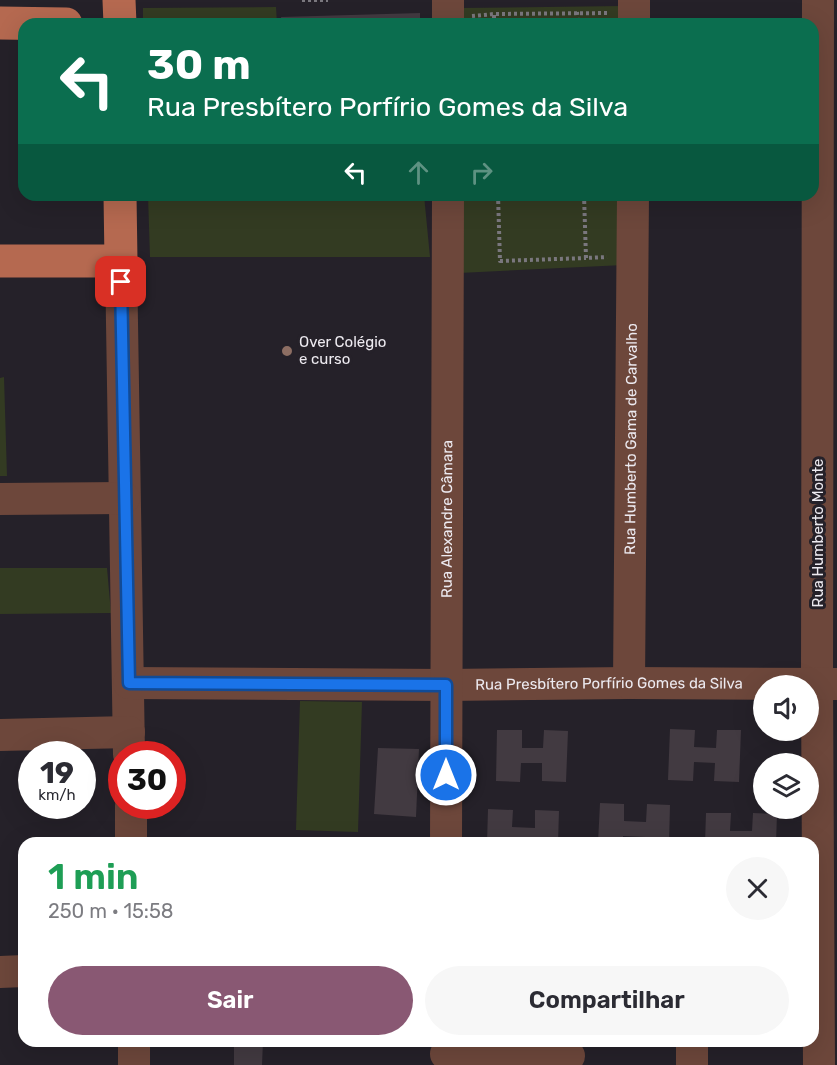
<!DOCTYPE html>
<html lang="pt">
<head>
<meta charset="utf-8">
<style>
  body { margin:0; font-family:Rubik,sans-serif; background:#f7f7f7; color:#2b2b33; height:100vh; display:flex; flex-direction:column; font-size:22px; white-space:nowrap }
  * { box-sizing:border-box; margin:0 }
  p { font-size:20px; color:#7c7c81 }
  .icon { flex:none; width:33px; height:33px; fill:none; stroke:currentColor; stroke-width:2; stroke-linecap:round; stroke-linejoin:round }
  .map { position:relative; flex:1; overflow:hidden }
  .panel { position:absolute; left:18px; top:837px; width:801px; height:210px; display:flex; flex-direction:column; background:#fff; border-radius:18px; box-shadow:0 6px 24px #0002 }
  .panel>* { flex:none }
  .top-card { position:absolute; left:18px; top:18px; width:801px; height:183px; border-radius:18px; box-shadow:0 6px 24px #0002; background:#0b6e4f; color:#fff; overflow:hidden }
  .controls { position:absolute; left:753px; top:675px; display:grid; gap:12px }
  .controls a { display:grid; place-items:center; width:66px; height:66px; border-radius:50%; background:#fff; box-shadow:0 6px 24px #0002; font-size:30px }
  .speed { position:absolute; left:18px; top:741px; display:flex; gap:12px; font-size:30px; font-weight:700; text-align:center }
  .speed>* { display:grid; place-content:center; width:78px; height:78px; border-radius:50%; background:#fff; box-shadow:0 6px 24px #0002; line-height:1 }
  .speed small { font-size:15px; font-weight:400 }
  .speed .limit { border:9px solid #d22; background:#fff; color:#111 }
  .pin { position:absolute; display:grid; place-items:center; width:51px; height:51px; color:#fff; margin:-26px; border-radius:12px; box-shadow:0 3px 9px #0006 }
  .me { position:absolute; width:66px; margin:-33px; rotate:0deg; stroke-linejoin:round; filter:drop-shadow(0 0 4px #0008) }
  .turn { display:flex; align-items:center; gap:21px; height:126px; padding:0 30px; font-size:27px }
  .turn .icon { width:78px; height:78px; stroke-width:2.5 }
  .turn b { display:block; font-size:42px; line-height:51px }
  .lanes { display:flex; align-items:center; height:57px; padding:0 30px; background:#0003; justify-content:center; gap:30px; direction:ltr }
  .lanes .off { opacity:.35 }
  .round { display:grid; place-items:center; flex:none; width:63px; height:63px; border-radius:32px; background:#f7f7f7 }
  .overview { display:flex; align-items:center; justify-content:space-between; height:102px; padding:0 30px }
  h1 { font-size:36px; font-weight:600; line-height:45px; color:#1e9e55 }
  .action { display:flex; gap:12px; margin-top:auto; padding:12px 30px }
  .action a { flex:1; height:69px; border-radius:36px; background:#895873; color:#fff; font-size:24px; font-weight:600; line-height:69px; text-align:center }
  .action a+a { background:#f7f7f7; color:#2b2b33 }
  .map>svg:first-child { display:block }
  .green { fill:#333b22 }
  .building { fill:#423a41 }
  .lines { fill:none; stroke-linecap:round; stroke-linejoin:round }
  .path { stroke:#7a777e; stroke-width:4; stroke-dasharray:3 3; stroke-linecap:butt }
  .minor { stroke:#6d473b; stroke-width:32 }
  .major { stroke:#b56950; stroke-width:33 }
  .route-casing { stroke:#114b97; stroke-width:15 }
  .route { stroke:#1a73e8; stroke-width:10 }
  .education-dot { fill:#8d6e63; stroke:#252129; stroke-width:2 }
  .labels { text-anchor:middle; stroke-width:6; stroke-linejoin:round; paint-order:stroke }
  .poi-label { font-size:15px; fill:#edeaf0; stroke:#252129; text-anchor:start }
  .street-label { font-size:15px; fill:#edeaf0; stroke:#252129 }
</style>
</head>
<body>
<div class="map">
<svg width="837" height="1065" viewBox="0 0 837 1065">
  <rect width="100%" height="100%" fill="#252129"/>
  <!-- green -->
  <path class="green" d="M 623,6 L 623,24 L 460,24 L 460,8 Z
    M 276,7 L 277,24 L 143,24 L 143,8 Z
    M 148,195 L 424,195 L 430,257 L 150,257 Z
    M 460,195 L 624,195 L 624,265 L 459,273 Z
    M 4,377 L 7,476 L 0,476 L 0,378 Z
    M 0,568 L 107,568 L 111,613 L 0,614 Z
    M 300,701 L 362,702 L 358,832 L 296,830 Z
    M 308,839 L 308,843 L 155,843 L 155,841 Z"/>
  <!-- building -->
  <path class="building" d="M 420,13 L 420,24 L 282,24 L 281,17 Z
    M 670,729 L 695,730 L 694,747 L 716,748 L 717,730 L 741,730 L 739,782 L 714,781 L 715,763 L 694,762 L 693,781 L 668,780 Z
    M 497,730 L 522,730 L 522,748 L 543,748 L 544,730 L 568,731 L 566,782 L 542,781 L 542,763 L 521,763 L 520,782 L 496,781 Z
    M 378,748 L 419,749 L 416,817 L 374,814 Z
    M 600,803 L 624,804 L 624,821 L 646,822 L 647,804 L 670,805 L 669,843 L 644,843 L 645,837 L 623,836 L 623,843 L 598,843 Z
    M 488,809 L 513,810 L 512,827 L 535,828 L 535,810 L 559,811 L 558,843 L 487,843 Z
    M 706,813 L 731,813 L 730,831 L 752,831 L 753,813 L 777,814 L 776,843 L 705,843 Z
    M 234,1041 L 263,1041 L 262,1065 L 234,1065 Z
    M 704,1041 L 728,1041 L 728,1045 L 704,1045 Z
    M 750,1041 L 775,1041 L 774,1046 L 750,1045 Z"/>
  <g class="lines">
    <!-- path -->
    <path class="path" d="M 302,0 L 328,0
      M 577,12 L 578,24
      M 472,16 L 494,14
      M 494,24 L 494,14 L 610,13
      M 498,195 L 500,261 L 586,258
      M 584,195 L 586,258 L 607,257"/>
    <!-- minor -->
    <g class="minor">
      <path d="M 818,0 L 817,684 L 819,1065"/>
      <path d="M 448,24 L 448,0"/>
      <path d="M 634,24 L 634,0"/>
      <path d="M 121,261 L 129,754"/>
      <path d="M 0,499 L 124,498"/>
      <path id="s1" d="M 129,683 L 446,685 L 629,683 L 837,684"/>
      <path id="s2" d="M 629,683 L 633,195"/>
      <path d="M 0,735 L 129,732"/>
      <path d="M 131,806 L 131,843"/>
      <path id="s3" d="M 446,843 L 448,195"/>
      <path d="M 0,972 L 24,971"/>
      <path d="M 134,1041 L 134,1065"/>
      <path d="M 692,1041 L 692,1065"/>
      <path d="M 446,1054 L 569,1056"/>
    </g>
    <!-- major -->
    <path class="major" d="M 119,0 L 120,24
      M 0,23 L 66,24
      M 0,261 L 121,261 L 120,195"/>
  </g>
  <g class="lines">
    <!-- route casing -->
    <g class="route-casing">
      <path id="route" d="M 121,282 L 129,683 L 446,685 L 446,775"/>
    </g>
    <!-- route -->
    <use href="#route" class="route"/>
  </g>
  <!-- markers -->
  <circle class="education-dot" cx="287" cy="351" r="6"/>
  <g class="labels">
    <!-- poi labels -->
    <g class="poi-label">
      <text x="299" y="347">Over Colégio<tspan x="299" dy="17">e curso</tspan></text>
    </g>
    <!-- street labels -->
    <g class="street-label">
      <text dy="5" stroke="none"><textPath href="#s2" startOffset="244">Rua Humberto Gama de Carvalho</textPath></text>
      <text dy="5" stroke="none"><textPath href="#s3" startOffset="324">Rua Alexandre Câmara</textPath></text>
      <text transform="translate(818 533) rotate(-90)" y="5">Rua Humberto Monte</text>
      <text dy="5" stroke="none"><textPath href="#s1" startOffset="480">Rua Presbítero Porfírio Gomes da Silva</textPath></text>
    </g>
  </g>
</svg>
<div class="controls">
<a><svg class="icon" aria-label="sound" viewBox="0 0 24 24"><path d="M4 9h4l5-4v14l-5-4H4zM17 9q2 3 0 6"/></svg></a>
<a><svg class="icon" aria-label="layers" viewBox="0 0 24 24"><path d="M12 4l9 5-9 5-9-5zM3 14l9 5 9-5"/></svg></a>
</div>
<div class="speed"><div>19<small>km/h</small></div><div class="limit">30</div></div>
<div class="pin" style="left:121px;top:282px;background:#d93025"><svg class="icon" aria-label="arrive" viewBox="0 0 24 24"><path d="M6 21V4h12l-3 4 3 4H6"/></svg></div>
<svg class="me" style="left:446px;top:775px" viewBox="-20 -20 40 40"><circle r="17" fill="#1a73e8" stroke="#fff" stroke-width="3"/><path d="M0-11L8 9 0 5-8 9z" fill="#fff"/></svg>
<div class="top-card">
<div class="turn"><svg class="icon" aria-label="left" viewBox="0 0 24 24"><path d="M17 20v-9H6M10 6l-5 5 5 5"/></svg><div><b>30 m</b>Rua Presbítero Porfírio Gomes da Silva</div></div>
<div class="lanes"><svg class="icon" aria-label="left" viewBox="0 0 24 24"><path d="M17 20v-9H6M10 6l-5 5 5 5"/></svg><svg class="icon off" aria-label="ahead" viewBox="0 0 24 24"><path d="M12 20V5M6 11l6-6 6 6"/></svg><svg class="icon off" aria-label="right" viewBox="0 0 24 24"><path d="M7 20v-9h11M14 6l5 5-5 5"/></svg></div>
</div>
<section class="panel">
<div class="overview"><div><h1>1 min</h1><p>250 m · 15:58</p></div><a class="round"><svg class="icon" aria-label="close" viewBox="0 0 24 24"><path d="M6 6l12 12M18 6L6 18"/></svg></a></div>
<div class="action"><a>Sair</a><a>Compartilhar</a></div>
</section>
</div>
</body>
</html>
